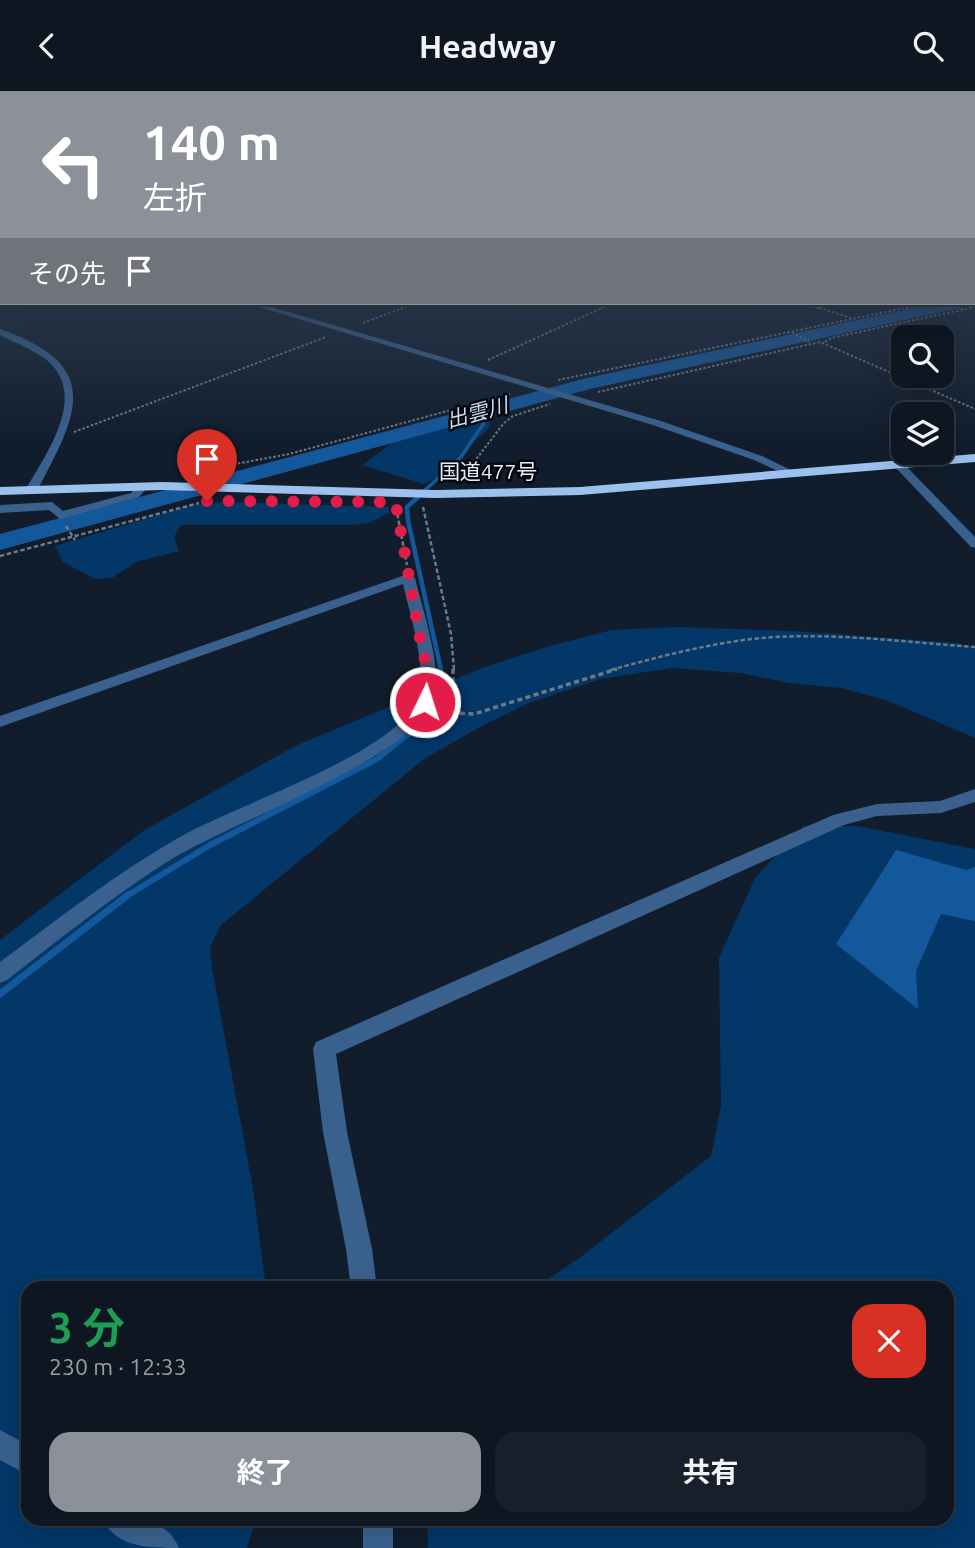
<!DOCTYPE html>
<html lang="ja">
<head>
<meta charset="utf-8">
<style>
  body { margin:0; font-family:Ubuntu,"Noto Sans JP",sans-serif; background:#161f2a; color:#f1f3f6; height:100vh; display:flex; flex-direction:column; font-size:26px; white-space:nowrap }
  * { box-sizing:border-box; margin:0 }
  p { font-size:23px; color:#9a9fa5 }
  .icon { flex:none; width:38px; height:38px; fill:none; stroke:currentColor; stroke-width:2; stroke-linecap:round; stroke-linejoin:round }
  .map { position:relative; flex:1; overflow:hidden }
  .side { position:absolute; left:21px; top:1190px; width:933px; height:245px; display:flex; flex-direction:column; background:#0d1621; border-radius:21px; box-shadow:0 7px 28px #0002,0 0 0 2px #2d353f }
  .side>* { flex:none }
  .guide { position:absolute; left:0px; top:0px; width:976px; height:214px; box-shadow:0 7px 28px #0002,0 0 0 2px #2d353f; background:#8c9099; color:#fff; overflow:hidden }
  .controls { position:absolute; left:891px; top:234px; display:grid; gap:14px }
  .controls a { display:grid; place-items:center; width:63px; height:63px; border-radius:14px; background:#0d1621; box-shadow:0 7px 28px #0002,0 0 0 2px #2d353f; font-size:35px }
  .pin { position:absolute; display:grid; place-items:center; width:60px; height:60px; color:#fff; margin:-72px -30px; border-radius:50% 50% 50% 0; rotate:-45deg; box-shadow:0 0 7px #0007 }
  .pin .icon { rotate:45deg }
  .me { position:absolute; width:77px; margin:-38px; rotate:4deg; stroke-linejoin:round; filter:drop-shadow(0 0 5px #0008) }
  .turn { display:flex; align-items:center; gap:24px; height:147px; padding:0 28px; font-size:32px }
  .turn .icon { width:91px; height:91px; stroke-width:2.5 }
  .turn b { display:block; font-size:49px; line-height:60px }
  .then { display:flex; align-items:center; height:66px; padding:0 28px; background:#0003; gap:14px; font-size:26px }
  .round { display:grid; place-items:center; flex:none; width:74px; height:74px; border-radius:21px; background:#161f2a }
  .overview { display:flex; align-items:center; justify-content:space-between; height:119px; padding:0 28px }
  h1 { font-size:42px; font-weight:700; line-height:52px; color:#1e9e55 }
  .primary-button { display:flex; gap:14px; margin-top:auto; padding:14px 28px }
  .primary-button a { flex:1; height:80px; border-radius:21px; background:#8c9099; color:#fff; font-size:28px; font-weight:700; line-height:80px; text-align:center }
  .primary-button a+a { background:#161f2a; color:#f1f3f6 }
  header { display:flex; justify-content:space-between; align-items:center; height:91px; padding:0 28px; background:#0d1621; font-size:32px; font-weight:700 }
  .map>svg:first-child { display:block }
  .green { fill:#023768 }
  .water { fill:#14589c }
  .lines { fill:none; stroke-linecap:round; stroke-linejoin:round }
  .stream-far3 { stroke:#14589c; stroke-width:3.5 }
  .stream-far2 { stroke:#14589c; stroke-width:4.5 }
  .stream-far1 { stroke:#14589c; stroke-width:6 }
  .stream { stroke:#14589c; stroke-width:7 }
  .river { fill:#14589c; fill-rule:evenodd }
  .path-far2 { stroke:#6e7986; stroke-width:2; stroke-dasharray:2.5 2; stroke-linecap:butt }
  .path-far1 { stroke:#6e7986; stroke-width:2.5; stroke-dasharray:4.5 2.5; stroke-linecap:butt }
  .path { stroke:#6e7986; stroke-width:3.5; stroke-dasharray:5 3.5; stroke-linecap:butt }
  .minor { fill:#3a618e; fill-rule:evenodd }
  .highway { fill:#9cc1ee; fill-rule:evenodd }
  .route { stroke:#e11d48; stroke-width:12; stroke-dasharray:0 21.6 }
  .labels { text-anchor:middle; stroke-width:5; stroke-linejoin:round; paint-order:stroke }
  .far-water-label { font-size:21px; font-style:italic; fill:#ccdcef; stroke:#04070d }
  .far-street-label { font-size:21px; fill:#e4edf7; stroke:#04070d }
</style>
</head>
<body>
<header><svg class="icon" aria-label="back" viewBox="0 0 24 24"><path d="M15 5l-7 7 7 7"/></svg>Headway<svg class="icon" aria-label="search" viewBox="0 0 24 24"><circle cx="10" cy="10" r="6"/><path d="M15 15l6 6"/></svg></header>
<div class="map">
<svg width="975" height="1457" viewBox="0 0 975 1457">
  <rect width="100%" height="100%" fill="#111d2c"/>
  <!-- green -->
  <path class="green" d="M 488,323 L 490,336 L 434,388 L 424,393 L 362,374 L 393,351 Z
    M 226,411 L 389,416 L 389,422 L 369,432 L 352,434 L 181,434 L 174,446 L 179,460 L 136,471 L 112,487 L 95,488 L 63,471 L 55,455 L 192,414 Z
    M 675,536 L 793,540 L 957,552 L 975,557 L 975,647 L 886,609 L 841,597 L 789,592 L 740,582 L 672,577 L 600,588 L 529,612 L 478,637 L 424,668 L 221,834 L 210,856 L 212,877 L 253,1098 L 266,1197 L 28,1197 L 28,1428 L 256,1428 L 247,1457 L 0,1457 L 0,849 L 143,740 L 295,655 L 482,577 L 546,556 L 612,539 Z
    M 803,735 L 857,735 L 975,758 L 975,1457 L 428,1457 L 427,1428 L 947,1428 L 947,1197 L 534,1197 L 578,1168 L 711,1065 L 721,1015 L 719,867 L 755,787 Z"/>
  <!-- water -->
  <path class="water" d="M 896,759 L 966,779 L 975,776 L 975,830 L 941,823 L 916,880 L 918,918 L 836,853 Z"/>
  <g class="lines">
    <!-- stream-far3 -->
    <path class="stream-far3" d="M 423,401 L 461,366 L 494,317"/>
    <!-- stream-far2 -->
    <path class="stream-far2" d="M 425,400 L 407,416 L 408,429 L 441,579"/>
    <!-- stream-far1 -->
    <path class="stream-far1" d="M 125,806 L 210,754 L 377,668 L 428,627 L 436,608 L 440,578"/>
    <!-- stream -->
    <path class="stream" d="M 0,903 L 128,804"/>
    <!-- river -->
    <path class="river" d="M 936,212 L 968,212 L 959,217 L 590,298 L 0,459 L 0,443 L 587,287 Z"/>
    <!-- path-far2 -->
    <path class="path-far2" d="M 799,212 L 819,217 L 828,212
      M 949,212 L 963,218
      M 0,215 L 10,212
      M 819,217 L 851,227
      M 363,232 L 416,212
      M 792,241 L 809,251
      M 825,251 L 831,247 L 975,216
      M 488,269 L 613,212
      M 558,289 L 929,212
      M 598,301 L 820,251 L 975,318
      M 74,341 L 326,246
      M 198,380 L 289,363 L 510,303
      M 460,389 L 504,332 L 513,325 L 550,313"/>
    <!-- path-far1 -->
    <path class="path-far1" d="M 396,416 L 407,474
      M 423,416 L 451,543 L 454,579
      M 66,435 L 75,449
      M 0,465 L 199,412
      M 611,579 C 657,566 704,554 751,548 C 826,540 901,551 975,556"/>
    <!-- path -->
    <path class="path" d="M 453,578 L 453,622 L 474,623 L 617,578"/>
    <!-- minor -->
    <path class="minor" d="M 246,212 L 258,212 L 661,330 L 762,365 L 801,384 L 791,386 L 754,369 L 653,334 Z
      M 0,238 C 103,274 79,321 38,398 L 32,401 L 26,398 C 46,363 88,306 48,270 C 34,259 16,252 0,244 Z
      M 896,373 L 904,373 L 975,446 L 975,457 L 971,456 L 896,377 Z
      M 138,394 L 148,396 L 139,406 L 60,428 L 49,419 L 0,422 L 0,414 L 52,411 L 63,420 L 131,402 Z
      M 408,483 L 415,487 C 422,517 445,583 433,612 C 407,669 228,733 170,769 C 113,805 60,848 7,889 L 0,892 L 0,871 C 58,828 115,783 178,747 C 237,713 382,668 416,613 C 431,589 409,520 403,493 L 0,636 L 0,625 Z
      M 975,698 L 975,711 L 941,722 L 877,725 L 844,734 L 336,963 L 347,1041 L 372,1158 L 377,1197 L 351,1197 L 346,1158 L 323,1041 L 313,958 L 316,951 L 833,724 L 877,713 L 940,710 Z
      M 0,1339 L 28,1354 L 28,1384 L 0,1369 Z
      M 103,1428 C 132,1428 166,1425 179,1457 C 150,1457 116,1457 103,1428 Z
      M 363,1428 L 393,1428 L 393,1457 L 363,1457 Z"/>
    <!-- highway -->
    <path class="highway" d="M 975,363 L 975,371 L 580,404 L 435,407 L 162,399 L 0,404 L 0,396 L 162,391 L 435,399 L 580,396 Z"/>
  </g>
  <!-- sky -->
  <linearGradient id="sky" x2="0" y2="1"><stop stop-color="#091018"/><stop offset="0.42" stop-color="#324056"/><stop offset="1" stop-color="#324056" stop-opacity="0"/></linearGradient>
  <rect width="975" height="354" fill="url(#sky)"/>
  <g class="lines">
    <!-- route -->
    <path class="route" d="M 207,410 L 381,411 L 396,414 L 421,553 L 429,584 L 425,611"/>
  </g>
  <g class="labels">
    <!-- far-water labels -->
    <g class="far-water-label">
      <text transform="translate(477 322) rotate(-15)" y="7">出雲川</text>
    </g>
    <!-- far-street labels -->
    <g class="far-street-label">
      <text x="488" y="388">国道477号</text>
    </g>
  </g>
</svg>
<div class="controls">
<a><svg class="icon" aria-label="search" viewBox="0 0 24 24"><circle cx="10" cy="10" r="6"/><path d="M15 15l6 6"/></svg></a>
<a><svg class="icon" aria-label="layers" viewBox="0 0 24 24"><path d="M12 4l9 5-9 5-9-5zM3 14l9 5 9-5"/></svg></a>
</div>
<div class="pin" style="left:207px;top:410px;background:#d93025"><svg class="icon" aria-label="arrive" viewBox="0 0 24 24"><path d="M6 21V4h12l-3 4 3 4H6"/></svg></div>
<svg class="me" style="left:425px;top:611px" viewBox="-20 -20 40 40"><circle r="17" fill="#e11d48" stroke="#fff" stroke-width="3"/><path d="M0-11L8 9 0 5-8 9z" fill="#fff"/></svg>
<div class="guide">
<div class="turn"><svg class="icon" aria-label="left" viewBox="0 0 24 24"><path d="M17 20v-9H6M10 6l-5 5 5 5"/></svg><div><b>140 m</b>左折</div></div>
<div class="then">その先<svg class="icon" aria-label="arrive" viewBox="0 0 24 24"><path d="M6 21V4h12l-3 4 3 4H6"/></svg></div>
</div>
<section class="side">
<div class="overview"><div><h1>3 分</h1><p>230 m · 12:33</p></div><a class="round" style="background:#d93025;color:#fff"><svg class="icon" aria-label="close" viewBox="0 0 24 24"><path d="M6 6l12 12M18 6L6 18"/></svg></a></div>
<div class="primary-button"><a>終了</a><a>共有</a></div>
</section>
</div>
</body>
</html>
